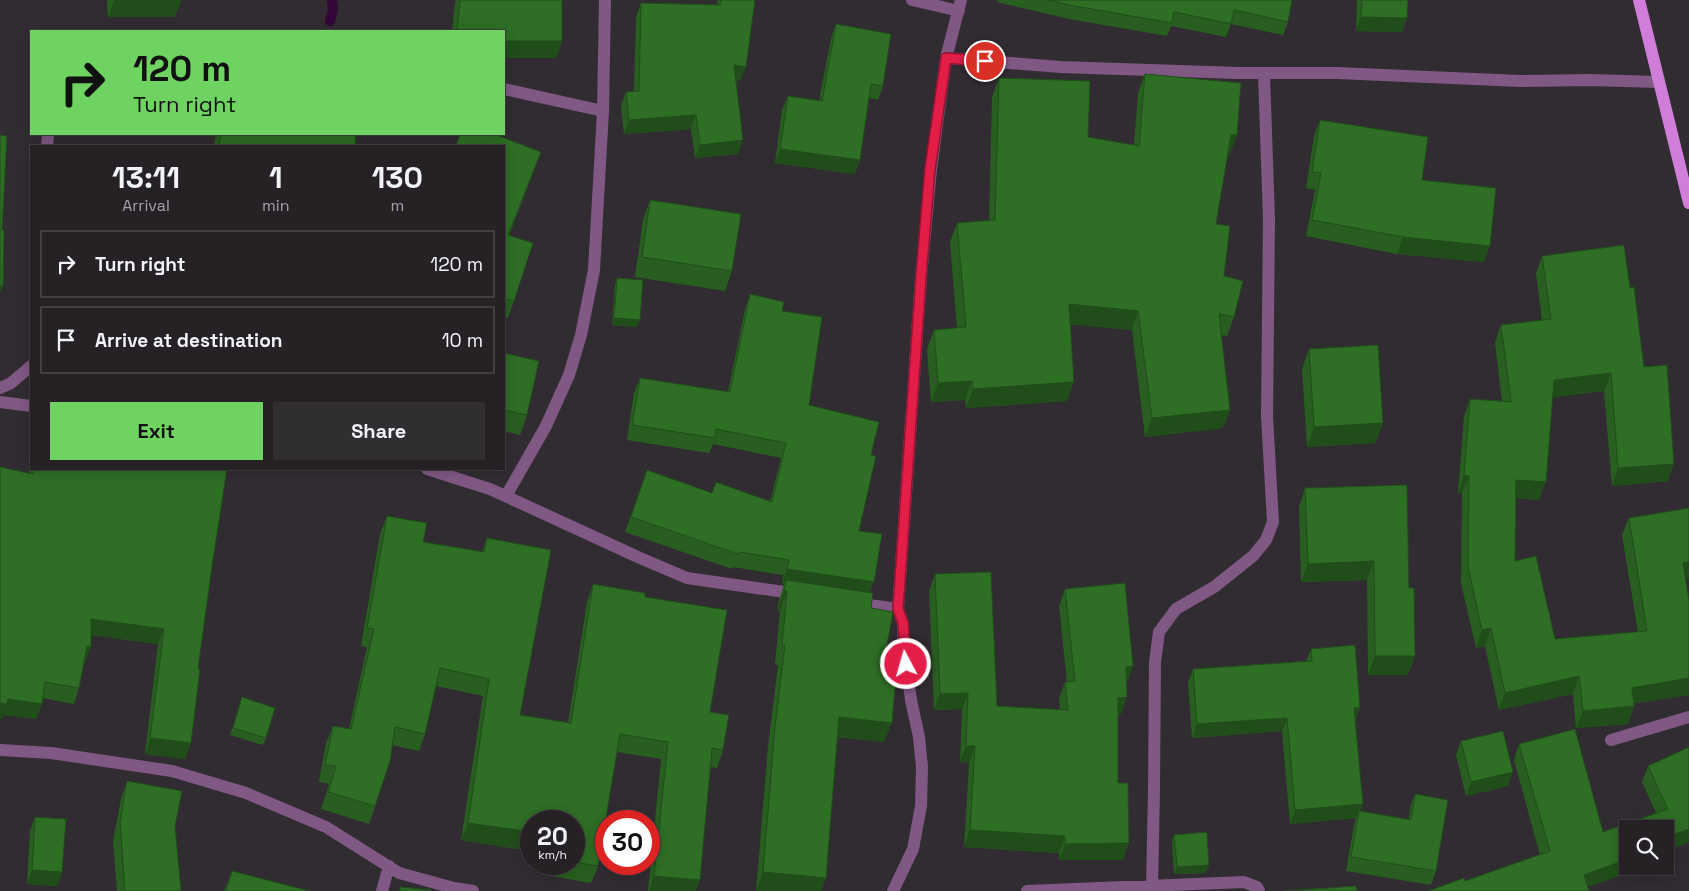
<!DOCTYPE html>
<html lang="en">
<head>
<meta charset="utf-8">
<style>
  body { margin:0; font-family:"Space Grotesk",sans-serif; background:#312e32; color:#f1f3f6; height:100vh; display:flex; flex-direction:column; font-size:19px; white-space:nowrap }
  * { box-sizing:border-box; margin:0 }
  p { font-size:16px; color:#a3a3a7 }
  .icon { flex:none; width:28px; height:28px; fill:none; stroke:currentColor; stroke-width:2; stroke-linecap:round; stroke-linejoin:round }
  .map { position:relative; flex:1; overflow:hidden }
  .side { position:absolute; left:30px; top:145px; width:475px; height:325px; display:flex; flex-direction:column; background:#252125; border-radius:0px; box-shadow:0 2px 12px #0003,0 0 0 1px #423e42 }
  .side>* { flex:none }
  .hud { position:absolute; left:30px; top:30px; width:475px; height:105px; border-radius:0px; box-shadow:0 2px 12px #0003,0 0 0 1px #423e42; background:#6ed360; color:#111; overflow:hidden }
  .fabs { position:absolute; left:1619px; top:820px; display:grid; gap:10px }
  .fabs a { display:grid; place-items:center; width:55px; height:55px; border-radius:0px; background:#252125; box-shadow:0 2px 12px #0003,0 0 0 1px #423e42; font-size:25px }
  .speed { position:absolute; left:520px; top:810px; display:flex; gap:10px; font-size:25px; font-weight:700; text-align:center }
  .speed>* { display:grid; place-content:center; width:65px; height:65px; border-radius:50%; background:#252125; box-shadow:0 2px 12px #0003,0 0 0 1px #423e42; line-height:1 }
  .speed small { font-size:12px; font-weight:400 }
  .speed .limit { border:8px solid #d22; background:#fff; color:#111 }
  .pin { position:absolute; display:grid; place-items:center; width:42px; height:42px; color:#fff; margin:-21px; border:2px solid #fff; border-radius:50%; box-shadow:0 1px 5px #0007 }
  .me { position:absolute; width:55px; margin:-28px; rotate:354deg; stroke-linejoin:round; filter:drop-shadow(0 0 4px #0008) }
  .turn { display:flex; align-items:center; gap:18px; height:105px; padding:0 20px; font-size:22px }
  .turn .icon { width:65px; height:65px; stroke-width:2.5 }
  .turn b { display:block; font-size:35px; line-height:42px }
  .eta { display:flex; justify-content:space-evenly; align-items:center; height:85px; text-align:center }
  .eta b { font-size:30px; font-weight:600; line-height:35px }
  .primary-button { display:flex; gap:10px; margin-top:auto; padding:10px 20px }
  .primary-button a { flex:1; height:58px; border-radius:0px; background:#6ed360; color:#111; font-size:20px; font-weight:600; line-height:58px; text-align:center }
  .primary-button a+a { background:#312e32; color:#f1f3f6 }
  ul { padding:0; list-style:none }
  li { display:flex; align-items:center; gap:15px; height:68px; margin:0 10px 8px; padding:0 10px; border:2px solid #423e42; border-radius:0px }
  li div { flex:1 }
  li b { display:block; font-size:19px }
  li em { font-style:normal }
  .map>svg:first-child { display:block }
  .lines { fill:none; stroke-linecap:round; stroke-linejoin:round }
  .stream { stroke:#340639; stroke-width:10 }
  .street { stroke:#805884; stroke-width:12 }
  .primary { stroke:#d17edb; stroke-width:12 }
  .wall { fill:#285f20 }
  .shaded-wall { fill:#204d1a }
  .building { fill:#2e6e25; stroke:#204d1a }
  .route-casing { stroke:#92132f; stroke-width:12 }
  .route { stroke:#e11d48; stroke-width:9 }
</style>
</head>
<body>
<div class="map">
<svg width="1689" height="891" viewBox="0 0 1689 891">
  <rect width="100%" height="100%" fill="#312c31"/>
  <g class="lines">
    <!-- stream -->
    <path class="stream" d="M 330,21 L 333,9 L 332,0"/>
    <!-- street -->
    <path class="street" d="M 912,0 L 959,11
      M 946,58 L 1061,67 L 1238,73 L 1337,73 L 1520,81 L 1590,80 L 1659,82
      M 504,89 L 603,111
      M 47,146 L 48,134
      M 0,388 L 11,383 L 31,366
      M 0,402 L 31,406
      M 427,469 L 490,489 L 640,558 L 687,578 L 798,594
      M 506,496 L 546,426 L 569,375 L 581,335 L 594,270 L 603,111 L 605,0
      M 855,603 L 898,609 L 903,623 L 904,647 L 911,700 L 919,737 L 922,767 L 921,806 L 913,849 L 893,891
      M 898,609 L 921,277 L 931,169 L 946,58 L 961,0
      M 1611,740 L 1689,717
      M 0,750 L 51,753 L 172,771 L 246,793 L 326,827 L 399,873 L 454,888 L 473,891
      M 1152,887 L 1154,790 L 1155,662 L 1159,632 L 1176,609 L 1214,587 L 1253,556 L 1266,540 L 1273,522 L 1267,416 L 1269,219 L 1264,74
      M 382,891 L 389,866
      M 1027,891 L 1244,882 L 1257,887 L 1259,891"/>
    <!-- primary -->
    <path class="primary" d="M 1639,0 L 1689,203"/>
  </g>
  <!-- wall -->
  <path class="wall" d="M 107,0 L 181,0 L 175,17 L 108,17 Z
    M 456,0 L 562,0 L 562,41 L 556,58 L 504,58 L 504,31 L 452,31 L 455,3 Z
    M 718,0 L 755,0 L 740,81 L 735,80 L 738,154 L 695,158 L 691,129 L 624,134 L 621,106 L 626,92 L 634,92 L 636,17 L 641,3 L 717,5 Z
    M 997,0 L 1292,0 L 1288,22 L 1283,35 L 1231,24 L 1226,37 L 1171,26 L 1167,36 L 1069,19 L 997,2 Z
    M 1357,0 L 1408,0 L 1407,18 L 1402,32 L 1356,31 Z
    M 836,24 L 883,86 L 878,100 L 869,98 L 860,160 L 855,174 L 775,163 L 782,110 L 788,96 L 819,101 L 831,38 Z
    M 1145,74 L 1230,154 L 1228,154 L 1216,224 L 1224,276 L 1234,317 L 1227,336 L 1221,335 L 1223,428 L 1145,437 L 1132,330 L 1070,324 L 1067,401 L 966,408 L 965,400 L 931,402 L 927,349 L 934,330 L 957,328 L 950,242 L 957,223 L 989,221 L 992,97 L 999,78 L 1088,137 L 1134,145 L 1138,93 Z
    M 1320,120 L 1422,180 L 1484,262 L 1397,254 L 1306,236 L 1315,190 L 1306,188 L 1314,136 Z
    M 216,134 L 356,134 L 355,146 L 214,146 Z
    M 460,134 L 541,152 L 509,236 L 514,301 L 508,318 L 504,317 L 504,146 L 456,146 Z
    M 650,200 L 732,271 L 725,291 L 635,277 L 643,220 Z
    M 1542,256 L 1630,288 L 1644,367 L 1668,481 L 1612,486 L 1604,391 L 1552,397 L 1539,500 L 1516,498 L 1515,561 L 1555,639 L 1638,632 L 1622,535 L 1629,518 L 1686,580 L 1634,704 L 1634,706 L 1628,724 L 1576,728 L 1573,694 L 1499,710 L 1485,646 L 1476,648 L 1461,583 L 1462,493 L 1458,493 L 1464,416 L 1470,399 L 1502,401 L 1495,343 L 1501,325 L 1542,320 L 1536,273 Z
    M 617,278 L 640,320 L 637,327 L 612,325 L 615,285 Z
    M 750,294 L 782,311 L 809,405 L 871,455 L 859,531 L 870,592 L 871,608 L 882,674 L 884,742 L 837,737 L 826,878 L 821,891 L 756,891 L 768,746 L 778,665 L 775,665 L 780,611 L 777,611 L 779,600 L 784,584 L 782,584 L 783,575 L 733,567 L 732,569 L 625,532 L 647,470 L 712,493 L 770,502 L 781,458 L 713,444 L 709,453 L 627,440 L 634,393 L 640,378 L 728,392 L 745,309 Z
    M 1309,349 L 1383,423 L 1375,443 L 1307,447 L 1302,369 Z
    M 504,353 L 527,415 L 520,435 L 504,431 Z
    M 31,459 L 31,469 L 227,469 L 212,566 L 185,759 L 145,754 L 158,644 L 91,635 L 85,662 L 84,662 L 79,688 L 74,704 L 43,698 L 36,719 L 3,715 L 2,719 Z
    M 1305,488 L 1409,588 L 1415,656 L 1408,675 L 1368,675 L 1367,580 L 1301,582 L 1299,507 Z
    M 387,516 L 423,542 L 482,552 L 487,538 L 520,715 L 568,723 L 587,602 L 593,584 L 645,597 L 710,712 L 723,750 L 717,768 L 711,767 L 696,891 L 648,891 L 661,759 L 617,752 L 598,866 L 591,883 L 540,874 L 542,864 L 574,864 L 574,821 L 531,821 L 531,851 L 461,840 L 483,696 L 436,686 L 425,734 L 419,751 L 392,745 L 375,806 L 369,824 L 321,809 L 329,784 L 319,782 L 326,743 L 333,726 L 349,729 L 367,647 L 361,646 L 380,534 Z
    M 935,574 L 997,706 L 1060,710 L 1059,699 L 1065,682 L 1067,682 L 1059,606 L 1065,589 L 1127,683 L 1126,683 L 1121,714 L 1118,714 L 1118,783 L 1123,860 L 1059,860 L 1059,853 L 964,847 L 969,763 L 960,762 L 962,709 L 934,710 L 929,591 Z
    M 1311,649 L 1360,707 L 1355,721 L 1363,804 L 1360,811 L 1409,819 L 1410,808 L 1415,794 L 1436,871 L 1431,885 L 1346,871 L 1354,825 L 1356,818 L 1290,824 L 1282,731 L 1192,738 L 1188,683 L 1193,669 L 1306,661 Z
    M 242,697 L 266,738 L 263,745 L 230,735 Z
    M 1461,741 L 1508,786 L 1466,796 L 1456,755 Z
    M 1519,744 L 1603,832 L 1656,813 L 1642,782 L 1648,766 L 1689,747 L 1689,842 L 1665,852 L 1665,829 L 1625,867 L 1623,875 L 1465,881 L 1540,855 L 1514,760 Z
    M 127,781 L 175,826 L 181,891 L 117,891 L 113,841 L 121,799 Z
    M 35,817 L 62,872 L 57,886 L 27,884 L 30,831 Z
    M 1174,835 L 1206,873 L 1174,874 L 1172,842 Z
    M 232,871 L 310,891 L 224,891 Z"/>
  <!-- shaded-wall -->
  <path class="shaded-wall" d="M 114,0 L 181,0 L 175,17 L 108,17 Z
    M 1361,17 L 1407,18 L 1402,32 L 1356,31 Z
    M 504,41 L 562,41 L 556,58 L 504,58 Z
    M 734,65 L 746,67 L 740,81 L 729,79 Z
    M 696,115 L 691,129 L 624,134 L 629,120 Z
    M 1231,135 L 1237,135 L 1230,154 L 1225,153 Z
    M 743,140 L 738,154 L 695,158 L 700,145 Z
    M 780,149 L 860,160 L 855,174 L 775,163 Z
    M 1403,237 L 1490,246 L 1484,262 L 1397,254 Z
    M 0,286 L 3,286 L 0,292 Z
    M 1069,304 L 1138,311 L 1132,330 L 1062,323 Z
    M 614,318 L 640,320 L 637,327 L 612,325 Z
    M 1611,373 L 1604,391 L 1548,398 L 1554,380 Z
    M 972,381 L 965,400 L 931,402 L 938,383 Z
    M 1074,382 L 1067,401 L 966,408 L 973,389 Z
    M 1230,410 L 1223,428 L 1145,437 L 1152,418 Z
    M 1383,423 L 1375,443 L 1307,447 L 1314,427 Z
    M 1674,464 L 1668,481 L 1612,486 L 1618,468 Z
    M 1464,475 L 1469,476 L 1462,493 L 1458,493 Z
    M 1516,480 L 1546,482 L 1539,500 L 1510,497 Z
    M 1374,561 L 1367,580 L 1301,582 L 1308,564 Z
    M 1689,562 L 1689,579 L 1677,581 L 1683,563 Z
    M 787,569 L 874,582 L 869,596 L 786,580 L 784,584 L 782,584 Z
    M 784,591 L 787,591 L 780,611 L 777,611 Z
    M 91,619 L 164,629 L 158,644 L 86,634 Z
    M 1491,628 L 1485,646 L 1476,648 L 1482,630 Z
    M 87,646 L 91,647 L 85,662 L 82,662 Z
    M 1375,656 L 1415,656 L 1408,675 L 1368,675 Z
    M 1133,666 L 1127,683 L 1120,683 L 1126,667 Z
    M 1579,676 L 1573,694 L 1499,710 L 1505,693 Z
    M 1689,678 L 1689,695 L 1626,705 L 1632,688 Z
    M 968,693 L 962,709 L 934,710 L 940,694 Z
    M 1127,697 L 1121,714 L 1112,715 L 1118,698 Z
    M 8,699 L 42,704 L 36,719 L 3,715 L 2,719 L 0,719 L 0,703 Z
    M 1634,706 L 1628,724 L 1576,728 L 1583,711 Z
    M 1360,707 L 1355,721 L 1349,722 L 1354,708 Z
    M 839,717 L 892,723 L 884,742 L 832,736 Z
    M 1287,718 L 1282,731 L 1192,738 L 1197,724 Z
    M 150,738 L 191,743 L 185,759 L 145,754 Z
    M 966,746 L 975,746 L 969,763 L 960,762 Z
    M 1513,772 L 1508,786 L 1466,796 L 1471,782 Z
    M 1363,804 L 1358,818 L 1359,811 L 1356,818 L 1290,824 L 1295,810 Z
    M 468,823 L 531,832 L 531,851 L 461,840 Z
    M 1689,829 L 1689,842 L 1665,852 L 1665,838 Z
    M 970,830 L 1065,836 L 1059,853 L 964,847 Z
    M 1129,843 L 1123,860 L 1059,860 L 1065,844 Z
    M 1628,852 L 1628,866 L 1625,867 L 1623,875 L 1578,890 L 1584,875 Z
    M 1209,865 L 1206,873 L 1174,874 L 1177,867 Z
    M 32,870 L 62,872 L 57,886 L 27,884 Z
    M 763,872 L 826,878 L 821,891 L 756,891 Z
    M 654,876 L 700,880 L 696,891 L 649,891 Z"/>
  <!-- building -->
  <path class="building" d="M 460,0 L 562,0 L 562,41 L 504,41 L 504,31 L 457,31 Z
    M 721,0 L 755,0 L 746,67 L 734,65 L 743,140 L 700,145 L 696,115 L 629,120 L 626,92 L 639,91 L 641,3 L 720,5 Z
    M 1048,0 L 1292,0 L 1288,22 L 1234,10 L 1231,24 L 1174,12 L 1172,23 L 1074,6 Z
    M 1362,0 L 1408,0 L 1407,18 L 1361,17 Z
    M 836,24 L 891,34 L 883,86 L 871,84 L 860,160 L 780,149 L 788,96 L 822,101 Z
    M 1145,74 L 1241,83 L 1237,135 L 1231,135 L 1216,224 L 1230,226 L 1224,276 L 1243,281 L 1234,317 L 1219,314 L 1230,410 L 1152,418 L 1138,311 L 1069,304 L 1074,382 L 973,389 L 972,381 L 938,383 L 934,330 L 966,327 L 957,223 L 995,220 L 999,78 L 1090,81 L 1088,137 L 1139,146 Z
    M 1320,120 L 1428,137 L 1422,180 L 1496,188 L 1490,246 L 1403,237 L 1312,220 L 1321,173 L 1312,172 Z
    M 221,134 L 356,134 L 355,146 L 219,146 Z
    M 460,134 L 494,134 L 541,152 L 508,235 L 533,243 L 514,301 L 504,298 L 504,146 L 456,146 Z
    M 0,135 L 7,136 L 2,230 L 4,230 L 3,286 L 0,286 Z
    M 650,200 L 741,214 L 732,271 L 642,257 Z
    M 1624,245 L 1630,288 L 1634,287 L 1644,367 L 1667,365 L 1674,464 L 1618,468 L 1611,373 L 1554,380 L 1546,482 L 1516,480 L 1515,561 L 1536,556 L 1555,639 L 1647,631 L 1629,518 L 1689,508 L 1689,562 L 1683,563 L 1689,600 L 1689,678 L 1632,688 L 1634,706 L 1583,711 L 1579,676 L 1505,693 L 1491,628 L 1482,630 L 1468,566 L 1469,476 L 1464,475 L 1470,399 L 1511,402 L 1501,325 L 1551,319 L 1542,256 Z
    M 617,278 L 643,280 L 640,320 L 614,318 Z
    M 750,294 L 784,302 L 782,311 L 822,317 L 809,405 L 879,422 L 871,455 L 876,456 L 859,531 L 882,534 L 874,582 L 787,569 L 789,560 L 739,552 L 738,554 L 631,517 L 647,470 L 712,493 L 716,482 L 772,502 L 786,443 L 716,429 L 715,438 L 632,425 L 640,378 L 730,392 Z
    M 1378,345 L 1383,423 L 1314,427 L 1309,349 Z
    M 504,353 L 539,361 L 527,415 L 504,410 Z
    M 0,467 L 33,474 L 34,469 L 227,469 L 212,566 L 198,669 L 200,669 L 191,743 L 150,738 L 164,629 L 91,619 L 91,647 L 87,646 L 79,688 L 45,682 L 42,704 L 8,699 L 7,704 L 0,703 Z
    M 1407,485 L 1409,588 L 1414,588 L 1415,656 L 1375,656 L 1374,561 L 1308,564 L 1305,488 Z
    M 387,516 L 427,523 L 423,542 L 484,552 L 487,538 L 551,550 L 520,715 L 571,723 L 593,584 L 645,593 L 645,597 L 727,610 L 710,712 L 729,715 L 723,750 L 712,748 L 700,880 L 654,876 L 668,742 L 620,734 L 598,866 L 574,862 L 574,821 L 531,821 L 531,832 L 468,823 L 489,679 L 440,668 L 425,734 L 395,727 L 390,761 L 375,806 L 328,792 L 336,766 L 325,765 L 333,726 L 351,729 L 374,629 L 367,628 Z
    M 991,572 L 997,706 L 1068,710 L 1065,682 L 1075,681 L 1065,589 L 1125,583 L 1133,666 L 1126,667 L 1127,697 L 1118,698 L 1118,783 L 1128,783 L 1129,843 L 1065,844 L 1065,836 L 970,830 L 975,746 L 966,746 L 968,693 L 940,694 L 935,574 Z
    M 786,580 L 873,593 L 871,608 L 893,612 L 882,674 L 896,676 L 892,723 L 839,717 L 826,878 L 763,872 L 775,727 L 785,645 L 782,645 L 787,591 L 784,591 Z
    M 1355,645 L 1360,707 L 1354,708 L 1363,804 L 1295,810 L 1287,718 L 1197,724 L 1193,669 L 1312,661 L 1311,649 Z
    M 242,697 L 275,708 L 266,738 L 233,728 Z
    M 1575,729 L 1603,832 L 1668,809 L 1648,766 L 1689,747 L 1689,829 L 1665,838 L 1665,829 L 1628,829 L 1628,852 L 1626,853 L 1628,859 L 1584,875 L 1589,891 L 1428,891 L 1464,878 L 1465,881 L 1550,851 L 1519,744 Z
    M 1503,731 L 1513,772 L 1471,782 L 1461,741 Z
    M 127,781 L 182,791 L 175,826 L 181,891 L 125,891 L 120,822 Z
    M 1415,794 L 1448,800 L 1436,871 L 1351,857 L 1359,811 L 1411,820 Z
    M 35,817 L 66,819 L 62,872 L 32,870 Z
    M 1207,832 L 1209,865 L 1177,867 L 1174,835 Z
    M 232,871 L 310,891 L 226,891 Z
    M 1356,886 L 1357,891 L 1284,891 Z
    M 400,887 L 431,890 L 431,891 L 400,891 Z"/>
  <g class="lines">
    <!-- route casing -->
    <g class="route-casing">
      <path id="route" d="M 906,664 L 903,623 L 898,609 L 921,277 L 930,169 L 946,58 L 985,61"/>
    </g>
    <!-- route -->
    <use href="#route" class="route"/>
  </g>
</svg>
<div class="fabs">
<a><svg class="icon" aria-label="search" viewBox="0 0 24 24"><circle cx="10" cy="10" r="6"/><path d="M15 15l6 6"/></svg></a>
</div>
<div class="speed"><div>20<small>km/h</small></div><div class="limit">30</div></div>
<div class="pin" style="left:985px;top:61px;background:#d93025"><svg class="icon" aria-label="arrive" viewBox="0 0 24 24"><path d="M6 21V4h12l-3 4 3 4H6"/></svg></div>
<svg class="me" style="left:906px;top:664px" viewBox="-20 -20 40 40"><circle r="17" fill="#e11d48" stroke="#fff" stroke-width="3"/><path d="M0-11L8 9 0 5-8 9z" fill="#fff"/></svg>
<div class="hud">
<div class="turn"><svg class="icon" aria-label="right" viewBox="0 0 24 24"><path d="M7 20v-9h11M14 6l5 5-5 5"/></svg><div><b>120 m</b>Turn right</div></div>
</div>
<section class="side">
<div class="eta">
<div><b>13:11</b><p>Arrival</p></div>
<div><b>1</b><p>min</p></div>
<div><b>130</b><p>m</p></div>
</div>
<ul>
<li><svg class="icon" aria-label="right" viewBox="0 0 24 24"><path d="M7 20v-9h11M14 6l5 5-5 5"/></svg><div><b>Turn right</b></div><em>120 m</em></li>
<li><svg class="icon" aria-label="arrive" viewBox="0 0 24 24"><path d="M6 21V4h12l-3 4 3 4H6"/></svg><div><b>Arrive at destination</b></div><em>10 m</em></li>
</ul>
<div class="primary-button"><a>Exit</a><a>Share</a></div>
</section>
</div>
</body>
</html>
